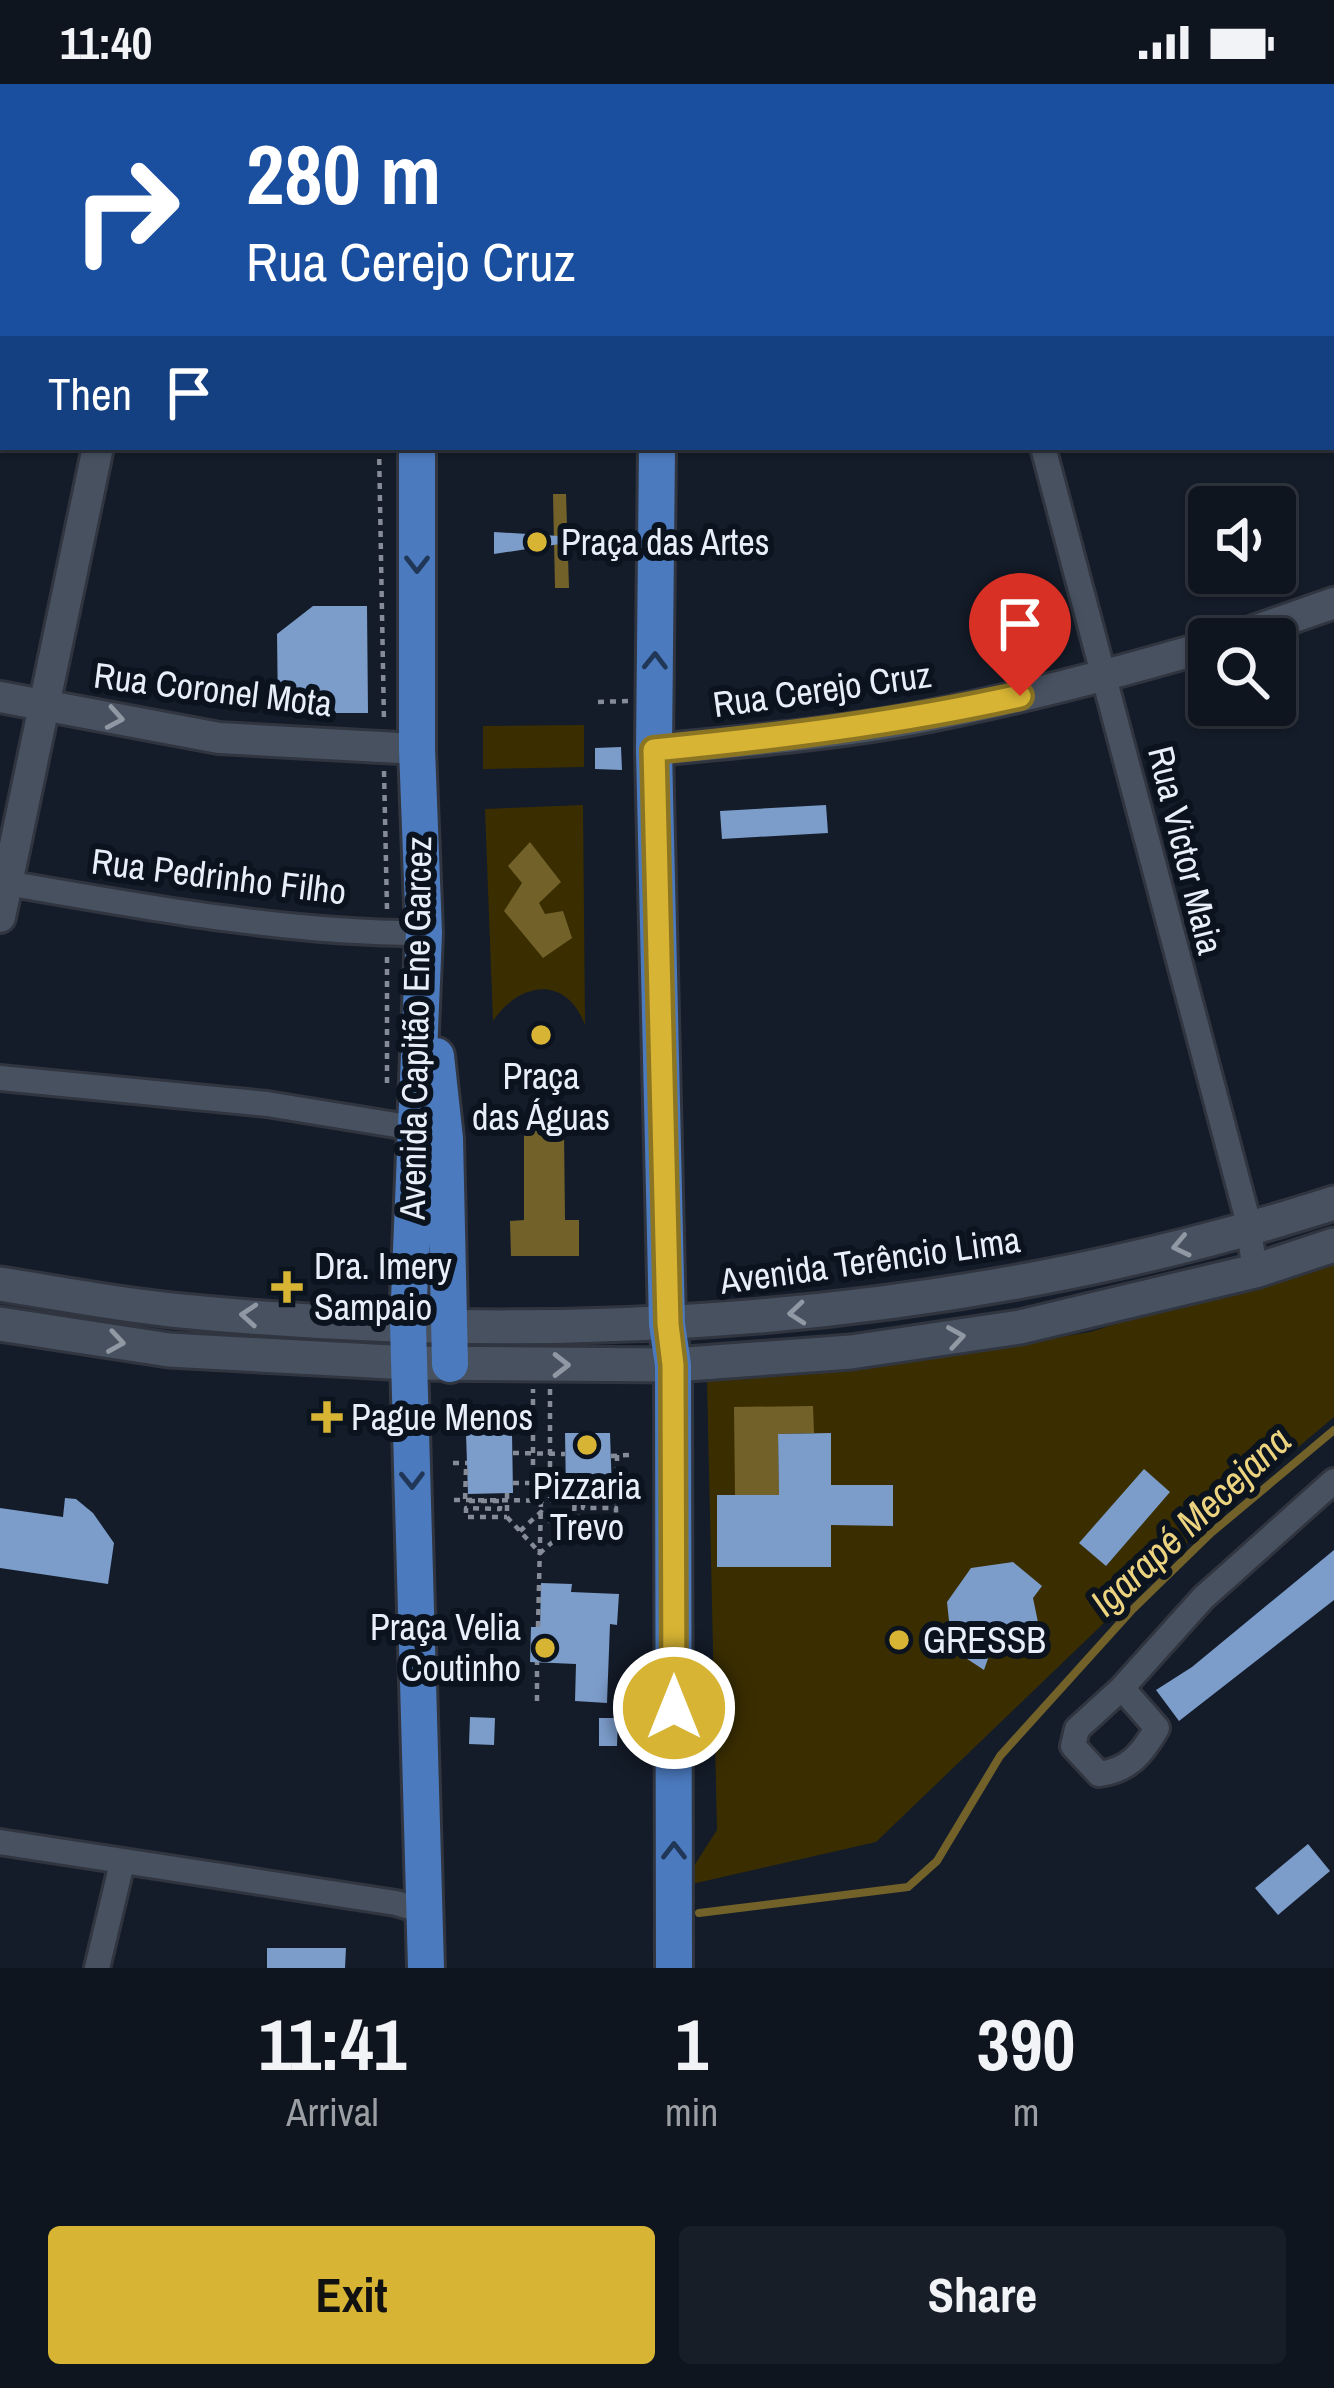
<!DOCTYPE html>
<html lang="en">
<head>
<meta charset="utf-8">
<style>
  body { margin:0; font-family:"Archivo Narrow",sans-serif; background:#181e28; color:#f1f3f6; height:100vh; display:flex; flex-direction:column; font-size:45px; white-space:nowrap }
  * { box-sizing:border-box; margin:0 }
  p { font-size:39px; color:#9b9fa4 }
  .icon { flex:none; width:66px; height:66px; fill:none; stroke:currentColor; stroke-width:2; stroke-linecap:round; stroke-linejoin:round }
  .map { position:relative; height:1884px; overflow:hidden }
  .details { display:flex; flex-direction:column; background:#0f151f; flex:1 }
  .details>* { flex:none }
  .banner { position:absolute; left:0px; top:0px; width:1335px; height:366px; box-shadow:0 3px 9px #0004,0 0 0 3px #2f343d; background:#1a4fa0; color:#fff; overflow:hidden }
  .fabs { position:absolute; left:1188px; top:402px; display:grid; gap:24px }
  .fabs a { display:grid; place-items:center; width:108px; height:108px; border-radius:12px; background:#0f151f; box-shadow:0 3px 9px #0004,0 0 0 3px #2f343d; font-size:60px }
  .pin { position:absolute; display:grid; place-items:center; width:102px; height:102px; color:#fff; margin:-123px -51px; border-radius:50% 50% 50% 0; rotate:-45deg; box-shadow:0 0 12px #0007 }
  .pin .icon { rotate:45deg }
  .me { position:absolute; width:132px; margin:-66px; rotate:0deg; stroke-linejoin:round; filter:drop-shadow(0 0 9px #0008) }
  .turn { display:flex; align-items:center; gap:42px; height:252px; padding:0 48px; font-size:54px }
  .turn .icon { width:156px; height:156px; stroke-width:2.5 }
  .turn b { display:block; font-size:84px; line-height:102px }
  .then { display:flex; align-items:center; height:114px; padding:0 48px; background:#0003; gap:24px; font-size:45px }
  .eta { display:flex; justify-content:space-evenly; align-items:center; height:204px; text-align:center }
  .eta b { font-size:72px; font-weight:700; line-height:84px }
  .cta { display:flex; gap:24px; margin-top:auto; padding:24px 48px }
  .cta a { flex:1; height:138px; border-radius:12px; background:#d7b434; color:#111; font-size:48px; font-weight:700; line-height:138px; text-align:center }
  .cta a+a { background:#181e28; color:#f1f3f6 }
  .status { display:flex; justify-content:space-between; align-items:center; height:84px; padding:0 60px; background:#0f151f; direction:ltr }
  .status svg { height:33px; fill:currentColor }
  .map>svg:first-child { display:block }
  .green { fill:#3a2e00 }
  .water { fill:#72622a }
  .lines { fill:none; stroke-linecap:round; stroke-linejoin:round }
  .stream { stroke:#72622a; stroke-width:8 }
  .building { fill:#7c9cca }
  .minor-casing { stroke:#30353f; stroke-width:30 }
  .tertiary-casing { stroke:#30353f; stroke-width:36 }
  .secondary-casing { stroke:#30353f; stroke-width:39 }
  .primary-casing { stroke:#30353f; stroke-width:42 }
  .path { stroke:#858c97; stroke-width:4.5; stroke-dasharray:6 6; stroke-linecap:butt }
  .minor { stroke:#475160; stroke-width:24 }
  .tertiary { stroke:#475160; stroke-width:30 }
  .secondary { stroke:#475160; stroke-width:33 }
  .primary { stroke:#4b7abe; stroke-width:36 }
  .path-bridge { stroke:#858c97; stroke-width:4.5; stroke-dasharray:6 6; stroke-linecap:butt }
  .oneway { stroke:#213757 }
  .oneway2 { stroke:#9098a4 }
  .route-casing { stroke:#8c7522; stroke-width:30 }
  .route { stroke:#d7b434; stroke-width:21 }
  .poi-dot { fill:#d7b434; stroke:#0b131f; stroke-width:4.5 }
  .labels { text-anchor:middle; stroke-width:12; stroke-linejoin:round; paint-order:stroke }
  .poi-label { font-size:36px; fill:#e9eff8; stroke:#0b131f; text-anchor:start }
  .street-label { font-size:36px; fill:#e9eff8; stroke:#0b131f }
  .water-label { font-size:39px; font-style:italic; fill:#ecd37f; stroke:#0b131f }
</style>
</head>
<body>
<div class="status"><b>11:40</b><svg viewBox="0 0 49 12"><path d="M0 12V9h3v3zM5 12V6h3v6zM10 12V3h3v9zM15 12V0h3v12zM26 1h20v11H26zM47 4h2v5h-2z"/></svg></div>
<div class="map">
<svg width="1334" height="1884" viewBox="0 0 1334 1884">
  <rect width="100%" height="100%" fill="#141c29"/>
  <!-- green -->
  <path class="green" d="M 584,641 L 584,683 L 483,685 L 483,642 Z
    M 583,721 L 585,941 C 566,890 519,898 493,937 L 485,725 Z
    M 1334,1172 L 1334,1333 L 1209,1438 L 876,1758 L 692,1800 L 690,1788 L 717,1746 L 707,1296 L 920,1277 L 1090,1248 Z"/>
  <!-- water -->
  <path class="water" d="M 553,410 L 566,410 L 569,504 L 555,504 Z
    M 530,758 L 561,798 L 539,819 L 545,830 L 563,827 L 572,854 L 543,874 L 504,827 L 522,799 L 508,782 Z
    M 524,1047 L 564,1047 L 565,1136 L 579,1136 L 579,1172 L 511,1172 L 510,1137 L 524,1136 Z
    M 813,1322 L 814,1349 L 778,1350 L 779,1411 L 735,1411 L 734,1323 Z"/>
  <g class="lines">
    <!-- stream -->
    <path class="stream" d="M 699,1829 L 908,1803 L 937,1777 L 1000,1672 L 1131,1527 L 1211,1449 L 1334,1346"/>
  </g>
  <!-- building -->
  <path class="building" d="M 494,448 L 559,452 L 560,460 L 494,470 Z
    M 313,522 L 367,522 L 368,629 L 278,629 L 277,550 Z
    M 621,663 L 622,686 L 595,685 L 595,664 Z
    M 826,721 L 828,749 L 722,755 L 720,727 Z
    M 466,1349 L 512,1349 L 513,1409 L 468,1410 Z
    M 565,1349 L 610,1349 L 612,1408 L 566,1409 Z
    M 831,1349 L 831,1401 L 893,1401 L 893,1442 L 831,1441 L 831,1483 L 717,1483 L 717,1411 L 779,1411 L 778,1350 Z
    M 1144,1385 L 1170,1408 L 1106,1482 L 1079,1459 Z
    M 65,1414 L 76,1415 L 93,1429 L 114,1459 L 108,1500 L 0,1484 L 0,1424 L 63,1433 Z
    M 1334,1466 L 1334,1516 L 1179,1637 L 1156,1606 L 1192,1583 Z
    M 1013,1478 L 1042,1502 L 1033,1514 L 1039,1543 L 1019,1566 L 991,1566 L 984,1586 L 952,1565 L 947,1518 L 971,1484 Z
    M 541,1499 L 572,1500 L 571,1508 L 619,1510 L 617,1541 L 610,1540 L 607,1619 L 575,1617 L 576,1580 L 530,1578 L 531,1543 L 540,1543 Z
    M 470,1633 L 495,1634 L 494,1661 L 469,1660 Z
    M 599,1634 L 618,1634 L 617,1662 L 599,1662 Z
    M 1308,1760 L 1330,1787 L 1278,1831 L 1255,1804 Z
    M 267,1864 L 346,1864 L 345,1884 L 267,1884 Z"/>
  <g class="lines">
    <!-- minor casing -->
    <g class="minor-casing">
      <path id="minor" d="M 1043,363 L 1247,1133 L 1255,1187
        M 7,799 C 138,822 291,850 424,849
        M 0,994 L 267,1020 L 414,1044
        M 1122,1604 L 1157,1644 C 1142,1670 1129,1686 1099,1690 L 1073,1662 L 1077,1645 L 1122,1604 L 1203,1514 L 1334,1397
        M 0,1758 L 396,1819 L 423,1827
        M 97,1884 L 122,1779"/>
    </g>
    <!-- tertiary casing -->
    <g class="tertiary-casing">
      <path id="tertiary" d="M 1197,0 L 1198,3
        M 1332,65 L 1334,64
        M 0,185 L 3,186
        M 1332,332 L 1334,337
        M 1231,555 L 1334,519
        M 0,613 L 219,654 L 417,665
        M 654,666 C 749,657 846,649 939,630 C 1030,612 1120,588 1209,562
        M 0,833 L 98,363"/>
    </g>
    <!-- secondary casing -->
    <g class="secondary-casing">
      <path id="secondary" d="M 0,1200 C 57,1209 114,1220 171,1226 C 560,1265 961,1239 1334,1119
        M 0,1240 L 169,1266 L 409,1279 L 673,1281 L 851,1268 L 1020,1243 L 1255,1187 L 1334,1161"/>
    </g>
    <!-- primary casing -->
    <g class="primary-casing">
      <path id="primary" d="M 412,0 L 412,3
        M 651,0 L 651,3
        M 417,363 L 417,665 L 424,849 L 408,1240 L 426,1884
        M 657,363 L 654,666 L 667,1240 L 673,1281 L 674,1884
        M 436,972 L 445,1055 L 450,1280"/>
    </g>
    <!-- path -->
    <path class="path" d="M 378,0 L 378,3
      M 379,363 L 384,639
      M 598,618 L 628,617
      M 384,687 L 387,825
      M 387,999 L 387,873
      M 550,1305 L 550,1414
      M 513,1369 L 565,1370
      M 617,1371 L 617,1388
      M 611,1372 L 630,1371
      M 453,1379 L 467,1379
      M 513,1399 L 566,1399
      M 454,1416 L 632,1417
      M 533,1417 L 533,1305
      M 538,1543 L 541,1417
      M 537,1617 L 537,1578"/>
    <!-- minor -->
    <use href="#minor" class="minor"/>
    <!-- tertiary -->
    <use href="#tertiary" class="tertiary"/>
    <!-- secondary -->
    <use href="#secondary" class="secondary"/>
    <!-- primary -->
    <use href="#primary" class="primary"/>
    <!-- path-bridge -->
    <path class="path-bridge" d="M 466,1385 L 465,1417 L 500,1417 L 500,1425 L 466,1424 L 466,1433 L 507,1433
      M 507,1409 L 507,1433 L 540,1469 L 581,1433 L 616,1434 L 616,1424 L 583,1424 L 583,1417 L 617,1418 L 617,1388
      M 575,1409 L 574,1433 L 581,1433
      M 520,1447 L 541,1428 L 562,1450"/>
  </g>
  <!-- one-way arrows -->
  <defs><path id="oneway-chevron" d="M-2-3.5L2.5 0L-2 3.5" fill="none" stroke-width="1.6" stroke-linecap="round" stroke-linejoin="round" transform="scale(3)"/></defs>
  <g class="oneway">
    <use href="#oneway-chevron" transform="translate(417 480) rotate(90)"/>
    <use href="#oneway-chevron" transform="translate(655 577) rotate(-89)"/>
    <use href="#oneway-chevron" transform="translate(412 1396) rotate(89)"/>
    <use href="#oneway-chevron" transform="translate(674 1767) rotate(-90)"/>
  </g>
  <g class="oneway2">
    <use href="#oneway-chevron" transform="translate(115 634) rotate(10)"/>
    <use href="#oneway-chevron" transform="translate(1181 1162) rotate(168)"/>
    <use href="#oneway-chevron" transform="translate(797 1229) rotate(175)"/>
    <use href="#oneway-chevron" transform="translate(249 1231) rotate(-176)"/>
    <use href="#oneway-chevron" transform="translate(956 1253) rotate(-9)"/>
    <use href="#oneway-chevron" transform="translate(116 1258) rotate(9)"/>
    <use href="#oneway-chevron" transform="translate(561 1281)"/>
  </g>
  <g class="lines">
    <!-- route casing -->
    <g class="route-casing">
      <path id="route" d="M 674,1624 L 673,1281 L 668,1240 L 654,666 C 777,654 899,639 1020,612"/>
    </g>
    <!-- route -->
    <use href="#route" class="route"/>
  </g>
  <!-- markers -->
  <g class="poi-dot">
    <circle cx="537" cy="458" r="12"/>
    <circle cx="541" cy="951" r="12"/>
    <path d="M281 1185h12v12h12v12h-12v12h-12v-12h-12v-12h12z"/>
    <path d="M321 1315h12v12h12v12h-12v12h-12v-12h-12v-12h12z"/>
    <circle cx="587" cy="1361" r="12"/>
    <circle cx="899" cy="1556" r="12"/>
    <circle cx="545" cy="1564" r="12"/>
  </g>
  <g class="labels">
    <!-- poi labels -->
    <g class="poi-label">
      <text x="561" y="471">Praça das Artes</text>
      <text x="541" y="1005" text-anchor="middle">Praça<tspan x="541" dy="41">das Águas</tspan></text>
      <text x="314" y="1195">Dra. Imery<tspan x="314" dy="41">Sampaio</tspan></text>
      <text x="351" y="1346">Pague Menos</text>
      <text x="587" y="1415" text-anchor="middle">Pizzaria<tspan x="587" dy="41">Trevo</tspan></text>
      <text x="521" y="1556" text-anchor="end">Praça Velia<tspan x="521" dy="41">Coutinho</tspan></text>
      <text x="923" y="1569">GRESSB</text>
    </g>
    <!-- street labels -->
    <g class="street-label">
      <text transform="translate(213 605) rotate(7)" y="13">Rua Coronel Mota</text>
      <text transform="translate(822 605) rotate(-8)" y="13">Rua Cerejo Cruz</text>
      <text transform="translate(1186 766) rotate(76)" y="13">Rua Victor Maia</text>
      <text transform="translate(219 792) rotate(7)" y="13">Rua Pedrinho Filho</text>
      <text transform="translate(415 944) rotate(-89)" y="13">Avenida Capitão Ene Garcez</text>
      <text transform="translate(870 1176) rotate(-8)" y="13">Avenida Terêncio Lima</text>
    </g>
    <!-- water labels -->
    <g class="water-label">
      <text transform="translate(1190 1437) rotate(-43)" y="14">Igarapé Mecejana</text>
    </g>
  </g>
</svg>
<div class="fabs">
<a><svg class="icon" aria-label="sound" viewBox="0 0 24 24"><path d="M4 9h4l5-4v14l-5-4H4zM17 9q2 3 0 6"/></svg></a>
<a><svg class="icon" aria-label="search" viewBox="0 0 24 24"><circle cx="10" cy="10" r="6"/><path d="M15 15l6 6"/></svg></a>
</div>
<div class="pin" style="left:1020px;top:612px;background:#d93025"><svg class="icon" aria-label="arrive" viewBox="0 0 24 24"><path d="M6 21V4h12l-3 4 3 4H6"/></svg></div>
<svg class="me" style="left:674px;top:1624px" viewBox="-20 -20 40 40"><circle r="17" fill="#d7b434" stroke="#fff" stroke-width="3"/><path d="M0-11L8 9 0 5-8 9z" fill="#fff"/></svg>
<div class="banner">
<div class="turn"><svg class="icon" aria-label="right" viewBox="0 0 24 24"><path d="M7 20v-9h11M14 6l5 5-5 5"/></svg><div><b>280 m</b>Rua Cerejo Cruz</div></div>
<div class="then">Then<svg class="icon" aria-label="arrive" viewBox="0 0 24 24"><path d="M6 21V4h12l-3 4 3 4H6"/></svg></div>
</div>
</div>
<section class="details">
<div class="eta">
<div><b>11:41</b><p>Arrival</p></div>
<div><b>1</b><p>min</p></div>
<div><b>390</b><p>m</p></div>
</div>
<div class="cta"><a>Exit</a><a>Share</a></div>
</section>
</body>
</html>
